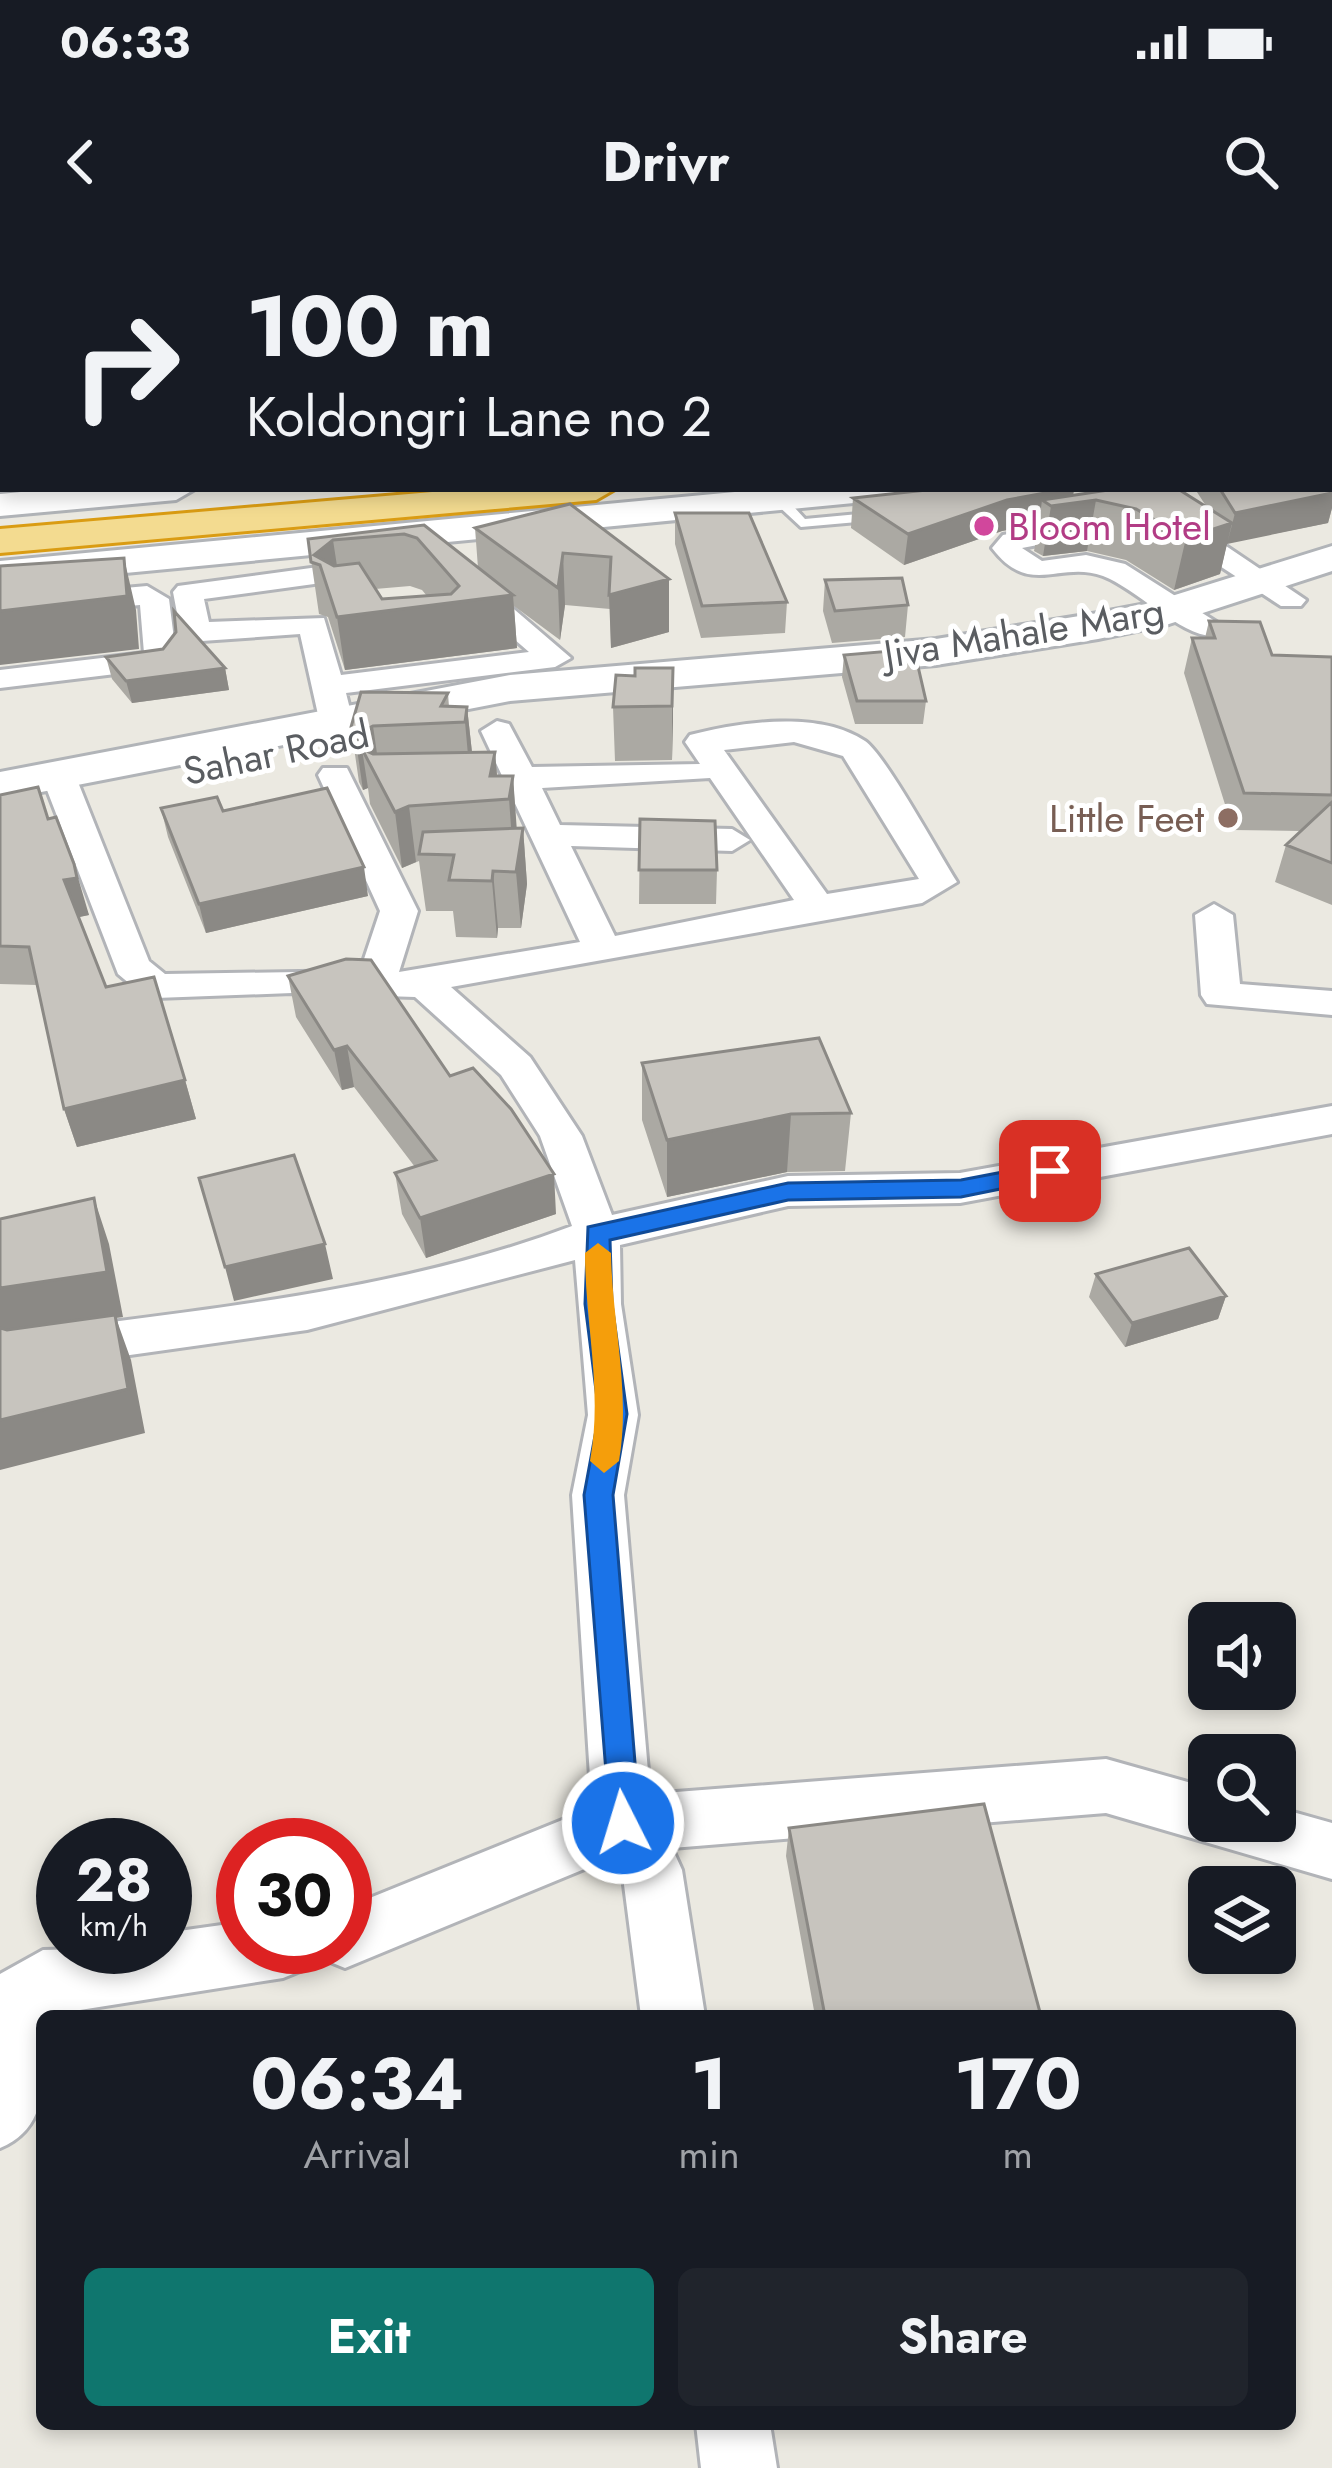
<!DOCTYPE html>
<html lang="en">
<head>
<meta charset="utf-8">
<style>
  body { margin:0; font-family:Jost,sans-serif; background:#20242c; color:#f1f3f6; height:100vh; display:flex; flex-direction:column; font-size:45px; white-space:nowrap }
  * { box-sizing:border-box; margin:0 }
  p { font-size:39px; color:#9ea1a6 }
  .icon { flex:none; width:66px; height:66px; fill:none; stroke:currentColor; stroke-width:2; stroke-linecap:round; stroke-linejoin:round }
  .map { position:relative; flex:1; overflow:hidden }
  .sheet { position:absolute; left:36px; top:1770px; width:1260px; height:420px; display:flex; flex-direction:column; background:#171b24; border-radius:18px; box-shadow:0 6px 18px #0003 }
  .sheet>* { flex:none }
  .guide { position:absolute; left:0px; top:0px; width:1332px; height:252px; box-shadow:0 6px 18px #0003; background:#171b24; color:#f1f3f6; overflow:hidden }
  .fabs { position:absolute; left:1188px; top:1362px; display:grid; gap:24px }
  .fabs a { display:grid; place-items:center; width:108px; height:108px; border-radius:18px; background:#171b24; box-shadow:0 6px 18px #0003; font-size:60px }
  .speed { position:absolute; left:36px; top:1578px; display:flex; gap:24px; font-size:60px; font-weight:700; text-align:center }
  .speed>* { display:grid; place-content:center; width:156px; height:156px; border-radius:50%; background:#171b24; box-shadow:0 6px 18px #0003; line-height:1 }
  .speed small { font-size:30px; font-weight:400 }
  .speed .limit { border:18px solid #d22; background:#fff; color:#111 }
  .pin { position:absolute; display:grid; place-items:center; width:102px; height:102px; color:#fff; margin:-51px; border-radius:24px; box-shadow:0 6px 18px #0006 }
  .me { position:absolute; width:132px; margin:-66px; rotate:355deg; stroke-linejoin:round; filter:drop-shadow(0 0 9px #0008) }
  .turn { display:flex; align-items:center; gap:42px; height:252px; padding:0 48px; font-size:54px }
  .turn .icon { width:156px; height:156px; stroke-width:2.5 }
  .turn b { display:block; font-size:84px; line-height:102px }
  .eta { display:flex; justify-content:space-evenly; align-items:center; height:204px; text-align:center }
  .eta b { font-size:72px; font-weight:700; line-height:84px }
  .cta { display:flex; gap:24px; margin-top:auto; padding:24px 48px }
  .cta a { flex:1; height:138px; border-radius:18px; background:#0f766e; color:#fff; font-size:48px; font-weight:700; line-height:138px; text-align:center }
  .cta a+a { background:#20242c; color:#f1f3f6 }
  .status { display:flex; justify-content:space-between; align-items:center; height:84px; padding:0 60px; background:#171b24; direction:ltr }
  .status svg { height:33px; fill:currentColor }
  header { display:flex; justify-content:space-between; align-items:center; height:156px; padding:0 48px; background:#171b24; font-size:54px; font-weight:700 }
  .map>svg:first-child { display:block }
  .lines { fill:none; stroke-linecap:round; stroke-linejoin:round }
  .lane-casing { stroke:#b2b4b8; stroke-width:6 }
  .street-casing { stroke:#b2b4b8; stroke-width:6 }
  .secondary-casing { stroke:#b1b4b8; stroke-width:6 }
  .highway-casing { stroke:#da9c13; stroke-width:6 }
  .lane { fill:#fff; fill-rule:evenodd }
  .street { fill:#fff; fill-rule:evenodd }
  .secondary { fill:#fff; fill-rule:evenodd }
  .highway { fill:#f3db90; fill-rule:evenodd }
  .wall { fill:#aba9a3; fill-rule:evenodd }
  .shaded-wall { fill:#8b8985 }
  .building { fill:#c7c4be; stroke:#8b8985; stroke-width:3; fill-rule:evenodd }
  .route { fill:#1a73e8; stroke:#114b97; stroke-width:3 }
  .slow { fill:#f59e0b }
  .hotel-dot { fill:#d1479c; stroke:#fff; stroke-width:4.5 }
  .education-dot { fill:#8d6e63; stroke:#fff; stroke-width:4.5 }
  .labels { text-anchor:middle; stroke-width:10; stroke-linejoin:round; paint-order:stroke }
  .far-hotel-label { font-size:39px; fill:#b23c85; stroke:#fff; text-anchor:start }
  .far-street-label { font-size:39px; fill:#5a5d61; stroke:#fff }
  .far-education-label { font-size:39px; fill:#785e54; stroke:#fff; text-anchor:end }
</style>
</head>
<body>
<div class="status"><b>06:33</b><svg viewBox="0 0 49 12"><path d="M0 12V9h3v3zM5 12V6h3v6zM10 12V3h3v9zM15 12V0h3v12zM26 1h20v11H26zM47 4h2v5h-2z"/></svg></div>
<header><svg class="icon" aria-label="back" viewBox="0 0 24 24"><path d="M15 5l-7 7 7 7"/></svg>Drivr<svg class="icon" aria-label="search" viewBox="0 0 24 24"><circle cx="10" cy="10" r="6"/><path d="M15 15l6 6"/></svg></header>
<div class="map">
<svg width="1332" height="2228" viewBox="0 0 1332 2228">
  <rect width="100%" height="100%" fill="#ebe9e1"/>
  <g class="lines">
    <!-- lane casing -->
    <g class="lane-casing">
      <path id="lane" d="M 206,0 L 216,0 L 216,3 L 206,3 Z
        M 0,193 L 3,193 L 3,201 L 0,201 Z
        M 774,256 L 784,256 L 805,279 L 880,272 L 887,276 L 880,280 L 801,287 L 774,262 Z"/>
    </g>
    <!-- street casing -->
    <g class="street-casing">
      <path id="street" d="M 421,0 L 446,0 L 449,3 L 423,3 Z
        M 827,0 L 850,0 L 853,3 L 829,3 Z
        M 1170,273 L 1180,275 L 1306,360 L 1301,366 L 1281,366 L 1160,287 L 1156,281 Z
        M 1101,277 L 1111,279 L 1111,291 L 1022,308 L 1042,321 L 1086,315 L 1125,324 L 1218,383 L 1222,389 L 1218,395 C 1188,403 1136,348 1103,336 C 1059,320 1030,358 992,308 L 1003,295 Z
        M 377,319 L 387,322 L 391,328 L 387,334 L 204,359 L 209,382 L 324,378 L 341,435 L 529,412 L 454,347 L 449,341 L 464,332 L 474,335 L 571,418 L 555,427 L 346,453 L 357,497 L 340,507 L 323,497 L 300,394 L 202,401 L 180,389 L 173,352 L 178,346 Z
        M 147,346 L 169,359 L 176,415 L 165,428 L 0,448 L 0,430 L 144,413 L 140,365 L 0,377 L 0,359 Z
        M 497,481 L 509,484 L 532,527 L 700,524 L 685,502 L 690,495 C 741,482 819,470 865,501 C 886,516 939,614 957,642 L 922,663 L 451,747 L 530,817 L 582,896 L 612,975 L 788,936 L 960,933 L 1332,866 L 1332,894 L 960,963 L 788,966 L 620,1005 L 621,1064 L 638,1175 L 624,1255 L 650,1554 L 1106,1519 L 1209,1548 L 1209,1581 L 1275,1581 L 1275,1567 L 1332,1583 L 1332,1639 L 1106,1573 L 672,1608 L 682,1630 L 705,1776 L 641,1776 L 623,1637 L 611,1618 L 345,1728 L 323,1719 L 318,1707 L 345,1707 L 345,1668 L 592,1568 L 572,1255 L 588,1175 L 575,1020 L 307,1090 L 59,1125 L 42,1120 L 35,1107 L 42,1094 L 59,1089 C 231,1066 408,1048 572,986 L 540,896 L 501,835 L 415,757 L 292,753 L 156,758 L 142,754 L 118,734 L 40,532 L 57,522 L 74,532 L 149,721 L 165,734 L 360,731 L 380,671 L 318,535 L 323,528 L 347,528 L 418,671 L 399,732 L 580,702 L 481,491 ZM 794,502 L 843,516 L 919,639 L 827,654 L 724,510 ZM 710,538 L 794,660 L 615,696 L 571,606 L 732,611 L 750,600 L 732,589 L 560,585 L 542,548 Z
        M 1214,664 L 1233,675 L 1240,744 L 1332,751 L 1332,775 L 1207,764 L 1201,755 L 1195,675 Z
        M 243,1682 L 243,1707 L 314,1707 L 305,1729 L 283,1738 L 42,1776 C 42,1827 55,1885 0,1908 L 0,1734 L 43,1710 L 165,1707 L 165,1693 Z
        M 696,2184 L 770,2184 L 777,2228 L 701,2228 Z"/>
    </g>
    <!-- secondary casing -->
    <g class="secondary-casing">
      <path id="secondary" d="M 1056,0 L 1086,0 L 1088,3 L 1058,3 Z
        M 1329,136 L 1332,136 L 1332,156 L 1329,156 Z
        M 1329,214 L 1332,215 L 1332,240 L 1329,239 Z
        M 52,249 L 195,249 L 176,260 L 0,276 L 0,254 Z
        M 767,249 L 904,249 L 885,260 L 0,345 L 0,321 Z
        M 1332,306 L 1332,331 L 1169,384 L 1098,399 L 936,425 L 510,461 L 0,560 L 0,532 L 510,435 L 936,399 L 1098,373 L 1146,364 Z"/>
    </g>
    <!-- highway casing -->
    <g class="highway-casing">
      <path id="highway" d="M 1329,175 L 1332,175 L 1332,195 L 1329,195 Z
        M 467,249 L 615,249 L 596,260 L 0,313 L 0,289 Z"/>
    </g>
    <!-- lane -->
    <use href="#lane" class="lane"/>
    <!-- street -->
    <use href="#street" class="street"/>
    <!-- secondary -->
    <use href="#secondary" class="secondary"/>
    <!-- highway -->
    <use href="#highway" class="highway"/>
  </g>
  <!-- wall -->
  <path class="wall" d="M 542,0 L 741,0 L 746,3 L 545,3 Z
    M 1153,0 L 1273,0 L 1279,3 L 1153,3 Z
    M 936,249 L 1074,249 L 1073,255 L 1206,266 L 1195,249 L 1325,249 L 1332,251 L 1332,268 L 1328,283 L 1227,303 L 1220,334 L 1174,350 L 1126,320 L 1087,311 L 1043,316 L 1034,311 L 1039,284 L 1002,291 L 904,325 L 851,288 L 853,258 Z
    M 570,264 L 669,392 L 611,408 L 610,369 L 565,365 L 560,400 L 514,366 L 517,408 L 345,430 L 328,377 L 319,374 L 308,299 L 424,285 L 478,328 L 475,288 ZM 410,346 L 422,350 L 427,356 L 382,359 L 375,349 Z
    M 675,273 L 787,362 L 785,393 L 701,398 L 675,304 Z
    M 825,340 L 908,365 L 905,397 L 832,403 L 823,371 Z
    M 1209,381 L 1272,415 L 1332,417 L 1332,665 L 1275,642 L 1286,605 L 1301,591 L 1233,590 L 1184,433 L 1192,398 L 1205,398 Z
    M 844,415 L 926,461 L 923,484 L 855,484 L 842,437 Z
    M 106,417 L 225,428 L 229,450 L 132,463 L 112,439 Z
    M 673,428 L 672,520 L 615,521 L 613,467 L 635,436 Z
    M 448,453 L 449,467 L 467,467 L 472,512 L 495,512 L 497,536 L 513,536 L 516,588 L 523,588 L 527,644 L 521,688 L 498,688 L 497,698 L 456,697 L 453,671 L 426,671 L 419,621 L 402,628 L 370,564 L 368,548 L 363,550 L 359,542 L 351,487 Z
    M 0,555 L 48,579 L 89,675 L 78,677 L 106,747 L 185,840 L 196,879 L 77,907 L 64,869 L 37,745 L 0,744 Z
    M 161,568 L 223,571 L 368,656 L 206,693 L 168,597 Z
    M 640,579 L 717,630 L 716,664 L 639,664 Z
    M 288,736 L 450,836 L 556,974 L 426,1018 L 402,974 L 395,933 L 415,927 L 354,847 L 342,850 L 296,777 Z
    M 642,823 L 851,873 L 845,931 L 787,932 L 667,957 L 642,880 Z
    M 1096,1034 L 1226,1056 L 1218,1079 L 1125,1107 L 1089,1057 Z
    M 789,1588 L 1041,1776 L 815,1776 L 786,1616 Z"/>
  <!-- shaded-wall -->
  <path class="shaded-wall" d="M 0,0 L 3,13 L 3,37 L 0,37 Z
    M 549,0 L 567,0 L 567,3 L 549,3 Z
    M 1329,79 L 1332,79 L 1332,106 L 1329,107 Z
    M 1067,249 L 1074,249 L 1072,263 L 1096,260 L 1087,311 L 1043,316 L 1051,266 L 1042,260 L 1039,284 L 1002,291 L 904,325 L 908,294 L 1007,260 Z
    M 1332,253 L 1332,268 L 1328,283 L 1227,304 L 1235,273 Z
    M 1232,283 L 1220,334 L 1174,350 L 1186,298 Z
    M 333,300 L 341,352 L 314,315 Z
    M 563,313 L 565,365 L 560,400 L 558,348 Z
    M 124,318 L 136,370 L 139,409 L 0,425 L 0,371 Z
    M 669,339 L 669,392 L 611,408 L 609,355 Z
    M 513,355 L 517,408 L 345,430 L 337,377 Z
    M 225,428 L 229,450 L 132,463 L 126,441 Z
    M 673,428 L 673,482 L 672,520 L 672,466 Z
    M 467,467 L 473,522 L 470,537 L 465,482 Z
    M 373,486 L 381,541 L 362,509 L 368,548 L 363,550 L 355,495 Z
    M 495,512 L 499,559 L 490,536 Z
    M 513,536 L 517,592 L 513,614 L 509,559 Z
    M 409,566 L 416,622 L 402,628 L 395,572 Z
    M 523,588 L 527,644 L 521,688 L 516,632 Z
    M 74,624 L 89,675 L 75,678 L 64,640 Z
    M 364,627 L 368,656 L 206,693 L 199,664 Z
    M 493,631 L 498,688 L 497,698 L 492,641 Z
    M 347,806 L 354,847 L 342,850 L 334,810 Z
    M 185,840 L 196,879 L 77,907 L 64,869 Z
    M 791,874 L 787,932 L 667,957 L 667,900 Z
    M 554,934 L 556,974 L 426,1018 L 420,978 Z
    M 94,958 L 109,1004 L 123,1077 L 116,1078 L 131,1120 L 145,1193 L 0,1230 L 0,1048 Z
    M 325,1004 L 333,1039 L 234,1061 L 225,1027 Z
    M 1226,1056 L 1218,1079 L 1125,1107 L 1132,1083 Z"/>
  <!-- building -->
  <path class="building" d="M 226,0 L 263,0 L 264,3 L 226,3 Z
    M 591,0 L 741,0 L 746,3 L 595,3 Z
    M 871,0 L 928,0 L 933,3 L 857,3 Z
    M 1179,0 L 1273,0 L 1279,3 L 1185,3 Z
    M 1309,0 L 1332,0 L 1332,79 L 1329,79 L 1329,3 L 1309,3 Z
    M 936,249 L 1067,249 L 1007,260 L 908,294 L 853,258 Z
    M 1115,249 L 1178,249 L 1232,283 L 1186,298 L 1136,269 L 1096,260 L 1051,266 L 1042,260 Z
    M 1220,249 L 1325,249 L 1332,251 L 1332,253 L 1235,273 Z
    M 570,264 L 669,339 L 609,355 L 611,317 L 563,313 L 558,348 L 475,288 Z
    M 675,273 L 749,273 L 787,362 L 702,366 Z
    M 424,285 L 513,355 L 337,377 L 320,325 L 311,322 L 308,299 ZM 404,294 L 417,298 L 459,346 L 451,354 L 382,359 L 359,323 L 334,326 L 314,315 L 333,300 Z
    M 124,318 L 127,356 L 0,371 L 0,326 Z
    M 902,338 L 908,365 L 835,371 L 825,340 Z
    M 174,371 L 225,428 L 126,441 L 106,417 L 163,409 L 176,392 Z
    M 1209,381 L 1260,382 L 1272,415 L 1332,417 L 1332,555 L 1244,553 L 1192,398 L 1215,398 Z
    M 914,409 L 926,461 L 857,461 L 844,415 Z
    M 635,428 L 673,428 L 672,466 L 613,467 L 616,435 L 635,436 Z
    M 361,452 L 448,453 L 441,466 L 467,467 L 465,482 L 373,486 L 355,495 L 351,487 Z
    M 362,509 L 373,514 L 495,512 L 490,536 L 513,536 L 509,559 L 409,566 L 395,572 Z
    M 38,547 L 48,579 L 56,577 L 74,624 L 77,638 L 64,640 L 106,747 L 154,737 L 185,840 L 64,869 L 29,707 L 0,706 L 0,555 Z
    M 327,548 L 364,627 L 199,664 L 161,568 L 217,557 L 223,571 Z
    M 1332,562 L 1332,623 L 1286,605 Z
    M 640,579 L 715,581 L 717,630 L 639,630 Z
    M 523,588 L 516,632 L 493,631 L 492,641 L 449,640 L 454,615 L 419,614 L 423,592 Z
    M 346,719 L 371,720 L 450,836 L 473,828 L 511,869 L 554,934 L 420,978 L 395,933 L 436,920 L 347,806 L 334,810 L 288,736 Z
    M 819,798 L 851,873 L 791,874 L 667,900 L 642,823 Z
    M 294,915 L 325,1004 L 225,1027 L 199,938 Z
    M 94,958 L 107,1032 L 0,1048 L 0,979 Z
    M 1189,1008 L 1226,1056 L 1132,1083 L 1096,1034 Z
    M 115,1075 L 128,1149 L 0,1180 L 0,1088 L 7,1090 Z
    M 984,1564 L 1041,1776 L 825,1776 L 789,1588 Z"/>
  <!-- route -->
  <path class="route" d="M 1050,923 L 1062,931 L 1059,937 L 961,957 L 788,960 L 610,1000 L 612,1064 L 627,1174 L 613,1255 L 640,1583 L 635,1595 L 623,1599 L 611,1595 L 584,1255 L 599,1174 L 585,1064 L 588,987 L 788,943 L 961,940 Z"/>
  <!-- slow -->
  <path class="slow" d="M 598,1003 L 611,1013 C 612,1083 631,1152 619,1221 L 604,1233 L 590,1221 C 603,1151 585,1084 585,1013 Z"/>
  <!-- markers -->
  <circle class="hotel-dot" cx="984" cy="286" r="12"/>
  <circle class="education-dot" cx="1228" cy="578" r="12"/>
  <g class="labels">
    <!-- far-hotel labels -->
    <g class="far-hotel-label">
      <text x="1008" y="300">Bloom Hotel</text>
    </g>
    <!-- far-street labels -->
    <g class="far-street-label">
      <text transform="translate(1024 392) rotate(-9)" y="14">Jiva Mahale Marg</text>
      <text transform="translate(276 512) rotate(-12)" y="14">Sahar Road</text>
    </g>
    <!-- far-education labels -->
    <g class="far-education-label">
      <text x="1204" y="592">Little Feet</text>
    </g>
  </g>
</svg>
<div class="fabs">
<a><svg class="icon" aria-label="sound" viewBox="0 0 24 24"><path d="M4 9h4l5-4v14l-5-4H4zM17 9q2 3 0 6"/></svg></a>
<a><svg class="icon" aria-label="search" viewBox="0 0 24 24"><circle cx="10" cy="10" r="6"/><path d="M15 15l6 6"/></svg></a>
<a><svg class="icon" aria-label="layers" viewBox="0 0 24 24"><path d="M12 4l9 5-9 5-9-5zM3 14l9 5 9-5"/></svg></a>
</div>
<div class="speed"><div>28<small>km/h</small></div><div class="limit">30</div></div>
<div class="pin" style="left:1050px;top:931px;background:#d93025"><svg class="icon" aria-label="arrive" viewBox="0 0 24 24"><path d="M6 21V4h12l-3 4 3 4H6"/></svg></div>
<svg class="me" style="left:623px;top:1583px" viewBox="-20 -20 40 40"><circle r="17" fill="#1a73e8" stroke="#fff" stroke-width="3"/><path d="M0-11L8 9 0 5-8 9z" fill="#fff"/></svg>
<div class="guide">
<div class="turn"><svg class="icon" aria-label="right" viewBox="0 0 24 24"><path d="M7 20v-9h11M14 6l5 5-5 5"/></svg><div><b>100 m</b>Koldongri Lane no 2</div></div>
</div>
<section class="sheet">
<div class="eta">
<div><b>06:34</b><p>Arrival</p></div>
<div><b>1</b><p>min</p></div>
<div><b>170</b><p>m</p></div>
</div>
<div class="cta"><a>Exit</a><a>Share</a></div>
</section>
</div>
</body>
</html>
